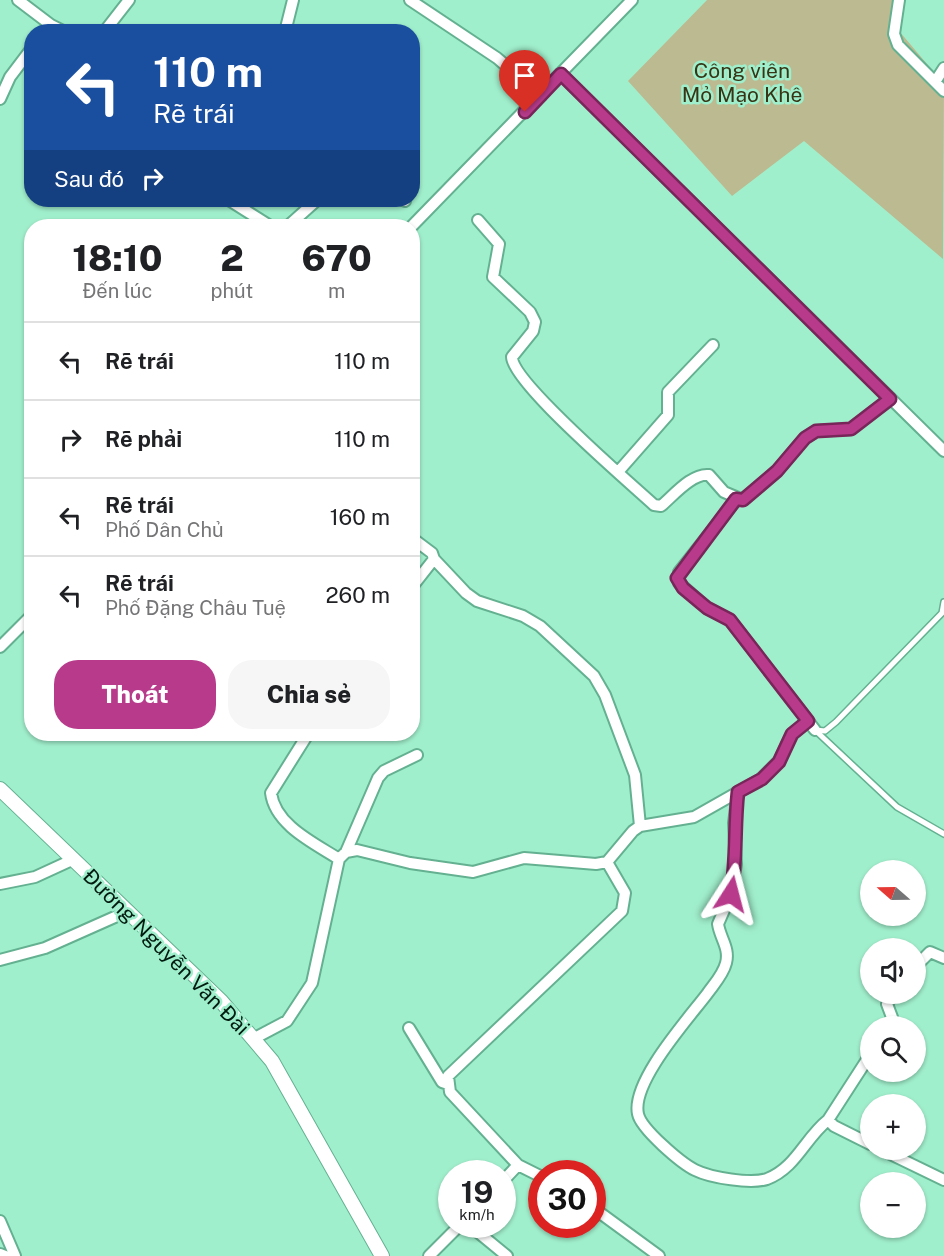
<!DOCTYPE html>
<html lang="vi">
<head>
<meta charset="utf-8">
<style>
  body { margin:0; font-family:"Public Sans",sans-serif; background:#f6f6f6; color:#202124; height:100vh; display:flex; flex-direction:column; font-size:22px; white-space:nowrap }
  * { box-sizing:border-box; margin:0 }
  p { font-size:20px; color:#757577 }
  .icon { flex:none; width:33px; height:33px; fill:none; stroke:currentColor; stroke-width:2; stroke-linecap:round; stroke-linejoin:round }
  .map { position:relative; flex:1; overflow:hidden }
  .panel { position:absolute; left:24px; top:219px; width:396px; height:522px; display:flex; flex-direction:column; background:#fff; border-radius:24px; box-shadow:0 2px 4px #0004 }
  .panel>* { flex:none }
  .hud { position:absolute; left:24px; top:24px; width:396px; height:183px; border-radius:24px; box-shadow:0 2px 4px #0004; background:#1a4fa0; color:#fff; overflow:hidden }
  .needle { width:39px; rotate:290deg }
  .buttons { position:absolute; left:860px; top:860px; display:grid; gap:12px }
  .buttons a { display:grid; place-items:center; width:66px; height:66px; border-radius:50%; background:#fff; box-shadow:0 2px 4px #0004; font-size:30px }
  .speed { position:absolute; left:438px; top:1160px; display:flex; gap:12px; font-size:30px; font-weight:700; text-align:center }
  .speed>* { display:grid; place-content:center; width:78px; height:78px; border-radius:50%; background:#fff; box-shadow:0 2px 4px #0004; line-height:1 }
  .speed small { font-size:15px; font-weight:400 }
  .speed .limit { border:9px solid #d22; background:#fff; color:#111 }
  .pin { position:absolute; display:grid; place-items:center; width:51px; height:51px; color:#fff; margin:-62px -26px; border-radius:50% 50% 50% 0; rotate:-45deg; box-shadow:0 0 6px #0007 }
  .pin .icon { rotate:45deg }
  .me { position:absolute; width:66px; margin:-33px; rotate:9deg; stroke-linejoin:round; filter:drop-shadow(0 0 4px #0008) }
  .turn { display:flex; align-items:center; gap:21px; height:126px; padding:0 30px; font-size:27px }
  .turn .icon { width:78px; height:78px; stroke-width:2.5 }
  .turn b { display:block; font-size:42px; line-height:51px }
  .then { display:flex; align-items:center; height:57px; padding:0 30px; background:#0003; gap:12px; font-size:22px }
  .eta { display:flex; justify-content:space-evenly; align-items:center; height:102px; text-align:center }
  .eta b { font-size:36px; font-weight:800; line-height:42px }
  .primary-button { display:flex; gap:12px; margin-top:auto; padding:12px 30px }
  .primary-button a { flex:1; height:69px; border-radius:24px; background:#b83b8b; color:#fff; font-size:24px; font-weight:800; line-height:69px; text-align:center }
  .primary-button a+a { background:#f6f6f6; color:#202124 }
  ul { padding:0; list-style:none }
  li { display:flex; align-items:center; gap:18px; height:78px; padding:0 30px; border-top:2px solid #e0e0e0 }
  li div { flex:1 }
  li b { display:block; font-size:22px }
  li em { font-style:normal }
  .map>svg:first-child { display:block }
  .green { fill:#bcba90 }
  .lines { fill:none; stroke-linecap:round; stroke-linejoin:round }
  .service-casing { stroke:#64b191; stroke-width:8 }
  .minor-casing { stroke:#64b191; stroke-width:14 }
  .tertiary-casing { stroke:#64b191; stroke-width:16 }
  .service { stroke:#fff; stroke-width:5 }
  .minor { stroke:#fff; stroke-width:10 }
  .tertiary { stroke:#fff; stroke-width:14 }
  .route-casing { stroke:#78265a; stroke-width:15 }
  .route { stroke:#b83b8b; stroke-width:10 }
  .labels { text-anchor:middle; stroke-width:5; stroke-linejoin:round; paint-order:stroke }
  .park-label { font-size:21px; fill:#373515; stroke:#a0efcc }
  .street-label { font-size:21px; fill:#001b0f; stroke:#a0efcc }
</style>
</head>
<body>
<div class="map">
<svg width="944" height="1256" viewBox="0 0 944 1256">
  <rect width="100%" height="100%" fill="#a0efcc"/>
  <!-- green -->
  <path class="green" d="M 707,0 L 899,0 L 899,31 L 944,84 L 943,259 L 804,141 L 732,196 L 628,81 Z"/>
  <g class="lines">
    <!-- service casing -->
    <g class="service-casing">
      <path id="service" d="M 815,730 L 825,731 L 836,722 L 942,613 L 944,602
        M 816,731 L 897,807 L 944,834"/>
    </g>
    <!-- minor casing -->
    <g class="minor-casing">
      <path id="minor" d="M 18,0 L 51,25
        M 410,0 L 497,58 L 541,96
        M 899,0 L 894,34 L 898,45 L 944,91
        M 43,32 L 51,25 L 65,32
        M 104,32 L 129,0
        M 285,32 L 293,0
        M 561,74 L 944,451
        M 935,82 L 944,68
        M 0,99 L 10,77 L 32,48
        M 229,200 L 270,226
        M 403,200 L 405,201
        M 478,220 L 499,244 L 493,277 L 530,312 L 535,322 L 533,331 L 512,357 C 512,382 630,483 654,505 L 661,506 C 674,495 692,473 709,475 L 724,492 L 743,500 L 777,471 L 805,438 L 816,431 L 851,429 L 890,399
        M 288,226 L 317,200
        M 412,226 L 632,0
        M 618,472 L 668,415 L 668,392 L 713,345
        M 737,499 L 679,572 L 679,583 L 707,608 L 730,620 L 815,730
        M 412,538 L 432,553 L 434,559 L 412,587
        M 434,559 L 466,593 L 477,601 L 523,616 L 540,626 L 594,676 L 605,695 L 635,775 L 640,826
        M 0,647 L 32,615
        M 308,734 L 271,793 C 275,825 314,843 339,859
        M 738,792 L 734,823 L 736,864 L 731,894 L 718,924 C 720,938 730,948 726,963 C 723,975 714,984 707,994 C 688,1019 631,1082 638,1114 C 641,1129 681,1163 695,1170 C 711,1178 751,1184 767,1179 C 796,1168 805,1138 828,1120
        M 346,852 L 378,778 L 384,771 L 417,755
        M 0,884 L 35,877 L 72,860
        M 0,960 L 45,948 L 126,912
        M 915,967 L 930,952 L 944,958
        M 891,1026 L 893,1020 L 887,1004 L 894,993
        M 409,1028 L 442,1082 L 448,1084
        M 253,1039 L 287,1021 L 312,983 L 339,859 L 346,852 L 357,850 L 410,863 L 473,872 L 524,858 L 596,864 L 607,862 L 633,831 L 640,826 L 694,817 L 761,779 L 779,761 L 792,734 L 808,721
        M 870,1055 L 828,1120 L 834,1126 L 870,1144
        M 880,1149 L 944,1180
        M 518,1165 L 542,1177
        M 502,1182 L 518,1165 L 450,1092 L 448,1076 L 622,911 L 625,893 L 607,862
        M 592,1207 L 659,1256
        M 0,1221 L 15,1256
        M 468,1224 L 507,1256
        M 0,1254 L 5,1256
        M 429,1256 L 461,1224"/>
    </g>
    <!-- tertiary casing -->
    <g class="tertiary-casing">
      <path id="tertiary" d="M 0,789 L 221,1001 L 272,1061 L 382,1256"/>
    </g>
    <!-- service -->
    <use href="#service" class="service"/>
    <!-- minor -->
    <use href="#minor" class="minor"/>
    <!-- tertiary -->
    <use href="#tertiary" class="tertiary"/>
  </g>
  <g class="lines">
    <!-- route casing -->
    <g class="route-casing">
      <path id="route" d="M 525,112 L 561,74 L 890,399 L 851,429 L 816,431 L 805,438 L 777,471 L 743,500 L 736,499 L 677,578 L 683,588 L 707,608 L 730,620 L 808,721 L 792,734 L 779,762 L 762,779 L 738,792 C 734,826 737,860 731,894"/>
    </g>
    <!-- route -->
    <use href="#route" class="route"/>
  </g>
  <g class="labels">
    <!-- park labels -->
    <g class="park-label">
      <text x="742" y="78">Công viên<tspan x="742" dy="24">Mỏ Mạo Khê</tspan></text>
    </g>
    <!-- street labels -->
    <g class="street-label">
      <text transform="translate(166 952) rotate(45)" y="7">Đường Nguyễn Văn Đài</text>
    </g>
  </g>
</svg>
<div class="buttons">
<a><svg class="needle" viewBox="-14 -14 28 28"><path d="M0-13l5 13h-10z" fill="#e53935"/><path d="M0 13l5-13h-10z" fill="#757577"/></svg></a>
<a><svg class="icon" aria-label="sound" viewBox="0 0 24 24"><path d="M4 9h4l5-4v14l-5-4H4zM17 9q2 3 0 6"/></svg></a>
<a><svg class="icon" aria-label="search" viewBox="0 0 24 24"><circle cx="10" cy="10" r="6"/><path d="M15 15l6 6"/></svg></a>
<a>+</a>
<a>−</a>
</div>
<div class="speed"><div>19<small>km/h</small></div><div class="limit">30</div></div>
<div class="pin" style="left:525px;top:112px;background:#d93025"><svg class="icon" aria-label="arrive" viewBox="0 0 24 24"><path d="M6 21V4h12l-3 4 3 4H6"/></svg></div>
<svg class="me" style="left:731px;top:894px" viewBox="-20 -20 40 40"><path d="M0-17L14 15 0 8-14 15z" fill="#b83b8b" stroke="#fff" stroke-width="4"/></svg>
<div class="hud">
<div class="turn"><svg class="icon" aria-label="left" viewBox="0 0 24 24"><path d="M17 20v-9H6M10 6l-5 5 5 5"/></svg><div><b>110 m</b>Rẽ trái</div></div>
<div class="then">Sau đó<svg class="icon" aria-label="right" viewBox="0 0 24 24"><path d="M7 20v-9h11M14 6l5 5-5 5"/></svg></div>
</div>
<section class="panel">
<div class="eta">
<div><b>18:10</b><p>Đến lúc</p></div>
<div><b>2</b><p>phút</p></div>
<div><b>670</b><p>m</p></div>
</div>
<ul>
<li><svg class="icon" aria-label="left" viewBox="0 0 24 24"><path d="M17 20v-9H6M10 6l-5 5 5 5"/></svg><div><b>Rẽ trái</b></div><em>110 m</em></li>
<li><svg class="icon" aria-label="right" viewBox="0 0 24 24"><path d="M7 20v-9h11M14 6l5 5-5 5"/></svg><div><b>Rẽ phải</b></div><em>110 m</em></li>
<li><svg class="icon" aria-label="left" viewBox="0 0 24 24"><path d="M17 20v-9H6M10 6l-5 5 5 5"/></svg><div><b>Rẽ trái</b><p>Phố Dân Chủ</p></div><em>160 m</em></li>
<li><svg class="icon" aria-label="left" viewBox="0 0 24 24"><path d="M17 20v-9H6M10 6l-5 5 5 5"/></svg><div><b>Rẽ trái</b><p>Phố Đặng Châu Tuệ</p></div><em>260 m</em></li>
</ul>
<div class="primary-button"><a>Thoát</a><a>Chia sẻ</a></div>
</section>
</div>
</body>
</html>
